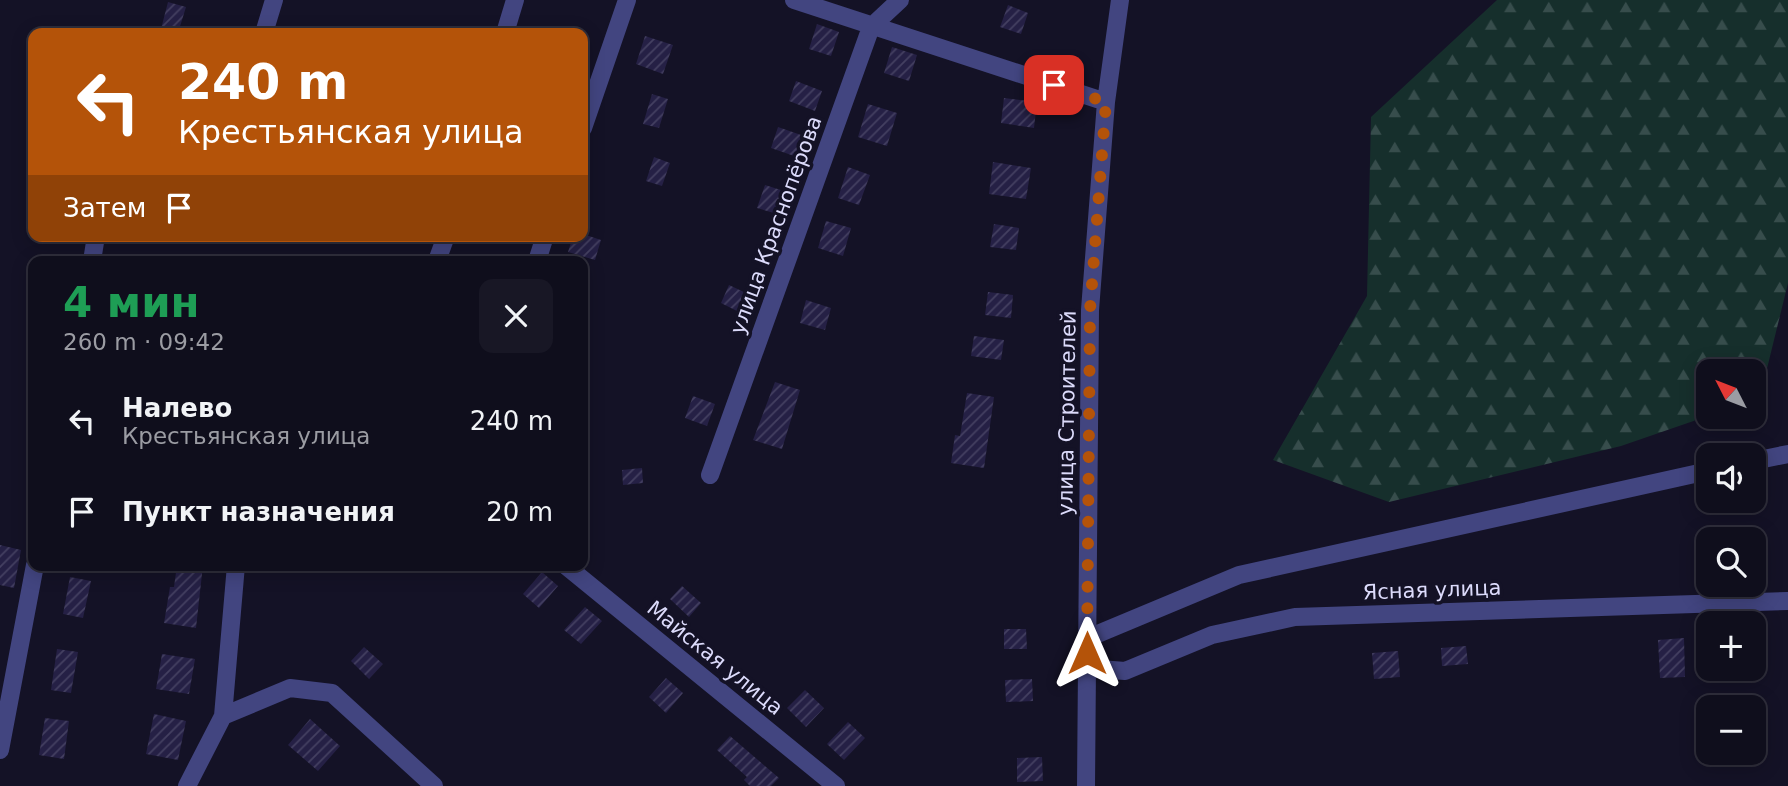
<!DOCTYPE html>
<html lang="ru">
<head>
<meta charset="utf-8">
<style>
  body { margin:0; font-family:"DejaVu Sans",sans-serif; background:#181725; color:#f1f3f6; height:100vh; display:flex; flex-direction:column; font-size:26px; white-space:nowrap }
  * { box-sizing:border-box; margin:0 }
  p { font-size:23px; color:#9b9ca3 }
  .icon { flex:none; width:38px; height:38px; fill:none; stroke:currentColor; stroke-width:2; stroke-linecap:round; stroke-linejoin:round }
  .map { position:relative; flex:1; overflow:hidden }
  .side { position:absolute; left:28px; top:256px; width:560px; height:315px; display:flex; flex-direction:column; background:#0f0e1c; border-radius:14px; box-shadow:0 4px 18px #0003,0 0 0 2px #2f2e3b }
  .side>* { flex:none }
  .guide { position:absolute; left:28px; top:28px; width:560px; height:214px; border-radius:14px; box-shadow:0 4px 18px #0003,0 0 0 2px #2f2e3b; background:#b45309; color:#fff; overflow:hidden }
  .needle { width:46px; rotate:312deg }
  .tools { position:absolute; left:1696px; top:359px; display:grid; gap:14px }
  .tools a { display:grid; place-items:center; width:70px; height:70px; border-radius:14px; background:#0f0e1c; box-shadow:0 4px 18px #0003,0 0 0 2px #2f2e3b; font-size:35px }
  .pin { position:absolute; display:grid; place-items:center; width:60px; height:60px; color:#fff; margin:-30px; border-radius:14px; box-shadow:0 4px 10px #0006 }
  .me { position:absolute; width:77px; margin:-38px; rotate:0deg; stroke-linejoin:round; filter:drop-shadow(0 0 5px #0008) }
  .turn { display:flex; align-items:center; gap:24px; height:147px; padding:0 35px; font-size:32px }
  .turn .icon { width:91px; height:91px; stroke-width:2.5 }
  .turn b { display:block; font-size:49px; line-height:60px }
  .then { display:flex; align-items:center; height:66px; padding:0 35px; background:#0003; gap:14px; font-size:26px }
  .round { display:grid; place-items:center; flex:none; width:74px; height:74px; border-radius:14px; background:#181725 }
  .headline { display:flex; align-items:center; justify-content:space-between; height:119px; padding:0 35px }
  h1 { font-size:42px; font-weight:700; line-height:52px; color:#1e9e55 }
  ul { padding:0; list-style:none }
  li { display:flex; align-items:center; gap:21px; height:91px; padding:0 35px }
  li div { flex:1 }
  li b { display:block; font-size:26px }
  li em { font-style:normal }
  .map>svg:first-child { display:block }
  .forest { fill:url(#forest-firs) }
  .building { fill:url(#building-hatch) }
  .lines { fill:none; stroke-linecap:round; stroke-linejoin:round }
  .minor { stroke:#424580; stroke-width:18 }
  .route { stroke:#b45309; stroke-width:12; stroke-dasharray:0 21.6 }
  .labels { text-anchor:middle; stroke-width:7; stroke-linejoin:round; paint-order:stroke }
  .street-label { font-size:21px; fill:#dcdbfb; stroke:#141226 }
</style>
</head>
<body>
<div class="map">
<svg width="1788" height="786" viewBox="0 0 1788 786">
  <defs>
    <pattern id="forest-firs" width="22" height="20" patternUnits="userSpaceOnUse" patternTransform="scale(1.75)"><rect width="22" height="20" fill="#162f2c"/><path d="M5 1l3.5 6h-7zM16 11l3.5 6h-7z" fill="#374d4c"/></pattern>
    <pattern id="building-hatch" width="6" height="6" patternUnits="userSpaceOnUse" patternTransform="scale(1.75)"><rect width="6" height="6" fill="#252045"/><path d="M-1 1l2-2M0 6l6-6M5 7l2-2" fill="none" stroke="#444061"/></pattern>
  </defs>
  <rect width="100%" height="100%" fill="#141226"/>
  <!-- forest -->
  <path class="forest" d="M 1497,0 L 1788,0 L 1788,283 L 1760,397 L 1754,400 L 1754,371 L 1708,371 L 1708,416 L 1621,446 L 1389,502 L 1273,460 L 1367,296 L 1371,117 Z"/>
  <!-- building -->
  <path class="building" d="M 168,2 L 186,7 L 178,33 L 161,29 Z
    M 1008,5 L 1028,13 L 1021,34 L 1000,27 Z
    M 817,24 L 839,32 L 831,56 L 809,49 Z
    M 645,36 L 673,45 L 663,74 L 636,64 Z
    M 892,47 L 917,55 L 909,81 L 884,73 Z
    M 796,81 L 822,91 L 815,111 L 789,101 Z
    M 652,94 L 668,99 L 659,128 L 643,124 Z
    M 1004,98 L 1037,102 L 1034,128 L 1001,123 Z
    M 868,104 L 897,113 L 887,146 L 858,137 Z
    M 778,127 L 804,136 L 797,157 L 771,148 Z
    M 654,157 L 670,163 L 662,186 L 646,181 Z
    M 993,162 L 1031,168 L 1026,199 L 989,194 Z
    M 848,167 L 870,175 L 859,205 L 838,198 Z
    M 765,185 L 784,191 L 777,214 L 757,208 Z
    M 826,221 L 851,228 L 843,256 L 818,248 Z
    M 994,224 L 1019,228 L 1016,250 L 990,247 Z
    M 583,234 L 601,240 L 595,260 L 568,252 L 573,236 Z
    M 729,285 L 746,293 L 737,311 L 721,303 Z
    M 988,292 L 1013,295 L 1011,318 L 985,315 Z
    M 806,300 L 831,308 L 825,330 L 800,323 Z
    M 974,336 L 1004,340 L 1001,360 L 971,356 Z
    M 775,382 L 800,390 L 782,449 L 753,440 Z
    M 967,393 L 994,397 L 984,468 L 951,463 L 955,435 L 960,436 Z
    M 693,396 L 715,404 L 707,426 L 685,418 Z
    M 642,468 L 643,483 L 623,485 L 622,470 Z
    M 0,545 L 21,550 L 14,588 L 0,585 Z
    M 177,565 L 203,565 L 196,628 L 164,623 L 170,587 L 174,587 Z
    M 542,572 L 558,586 L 539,608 L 523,594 Z
    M 70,577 L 91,581 L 83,618 L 63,614 Z
    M 682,586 L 701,603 L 689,617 L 670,599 Z
    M 585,607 L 602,621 L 581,644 L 564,630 Z
    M 1004,629 L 1026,629 L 1027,649 L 1004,649 Z
    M 1684,638 L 1685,677 L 1660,678 L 1658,640 Z
    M 1466,646 L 1468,664 L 1442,666 L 1441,648 Z
    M 364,647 L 383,664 L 369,679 L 351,661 Z
    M 57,649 L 78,652 L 71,693 L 51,690 Z
    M 1398,651 L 1400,677 L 1374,679 L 1372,653 Z
    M 162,654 L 195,659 L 189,694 L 156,689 Z
    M 666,678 L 683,693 L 666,713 L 649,697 Z
    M 1032,679 L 1033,701 L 1006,702 L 1005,680 Z
    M 805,690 L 824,708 L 806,727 L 787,708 Z
    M 154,714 L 186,721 L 178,760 L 146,754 Z
    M 45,718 L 69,721 L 64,759 L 39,755 Z
    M 310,719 L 340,746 L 318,771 L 288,745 Z
    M 848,722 L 865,738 L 844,760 L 827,744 Z
    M 730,736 L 779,778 L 771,786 L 750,786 L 744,780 L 747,777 L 717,750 Z
    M 1042,757 L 1043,781 L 1017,782 L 1017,758 Z"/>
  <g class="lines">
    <!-- minor -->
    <path class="minor" d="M 794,0 L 1106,102
      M 264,33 L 274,0
      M 505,33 L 515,0
      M 583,128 L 627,0
      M 438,258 L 446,236
      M 92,261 L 96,236
      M 537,261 L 545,236
      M 1754,461 L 1788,454
      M 710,475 L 871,27 L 900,0
      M 565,565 L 836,786
      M 1088,638 L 1239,575 L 1708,471
      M 1087,668 L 1125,671 L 1212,635 L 1295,617 L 1788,601
      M 223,716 L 236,565
      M 0,750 L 35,565
      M 187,786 L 223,716 L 290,688 L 332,693 L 434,786
      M 1086,786 L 1090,310 L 1106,102 L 1120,0"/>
  </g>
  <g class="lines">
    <!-- route -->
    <path class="route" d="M 1054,85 L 1106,102 L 1090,310 L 1087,653"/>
  </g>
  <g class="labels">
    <!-- street labels -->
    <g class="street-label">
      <text transform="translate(776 225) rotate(-70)" y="7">улица Краснопёрова</text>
      <text transform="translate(1067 413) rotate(-89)" y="7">улица Строителей</text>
      <text transform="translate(1432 590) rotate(-2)" y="7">Ясная улица</text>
      <text transform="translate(715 658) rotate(39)" y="7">Майская улица</text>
    </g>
  </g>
</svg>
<div class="tools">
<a><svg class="needle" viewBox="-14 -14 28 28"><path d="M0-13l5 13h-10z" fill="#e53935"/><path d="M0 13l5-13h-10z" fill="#9b9ca3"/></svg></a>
<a><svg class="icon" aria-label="sound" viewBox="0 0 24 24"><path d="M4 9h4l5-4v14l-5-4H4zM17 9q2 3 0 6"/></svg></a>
<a><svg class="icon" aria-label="search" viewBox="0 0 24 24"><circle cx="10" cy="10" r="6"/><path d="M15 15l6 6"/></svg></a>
<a>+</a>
<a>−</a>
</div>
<div class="pin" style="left:1054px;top:85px;background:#d93025"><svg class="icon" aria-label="arrive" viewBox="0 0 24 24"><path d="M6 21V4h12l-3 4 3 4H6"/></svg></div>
<svg class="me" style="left:1087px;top:653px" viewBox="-20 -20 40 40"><path d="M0-17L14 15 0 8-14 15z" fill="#b45309" stroke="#fff" stroke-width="4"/></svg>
<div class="guide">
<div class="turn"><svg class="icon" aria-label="left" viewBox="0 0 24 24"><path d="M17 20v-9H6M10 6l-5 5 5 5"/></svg><div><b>240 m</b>Крестьянская улица</div></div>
<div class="then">Затем<svg class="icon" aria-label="arrive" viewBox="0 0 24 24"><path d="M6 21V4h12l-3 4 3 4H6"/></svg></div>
</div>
<section class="side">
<div class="headline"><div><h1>4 мин</h1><p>260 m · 09:42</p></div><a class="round"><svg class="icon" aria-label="close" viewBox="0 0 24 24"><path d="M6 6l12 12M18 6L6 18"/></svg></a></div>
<ul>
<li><svg class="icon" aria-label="left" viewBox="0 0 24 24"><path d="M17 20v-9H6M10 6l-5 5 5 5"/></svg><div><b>Налево</b><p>Крестьянская улица</p></div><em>240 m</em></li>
<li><svg class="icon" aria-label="arrive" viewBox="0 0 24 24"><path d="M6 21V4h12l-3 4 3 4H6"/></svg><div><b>Пункт назначения</b></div><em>20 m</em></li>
</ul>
</section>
</div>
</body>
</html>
